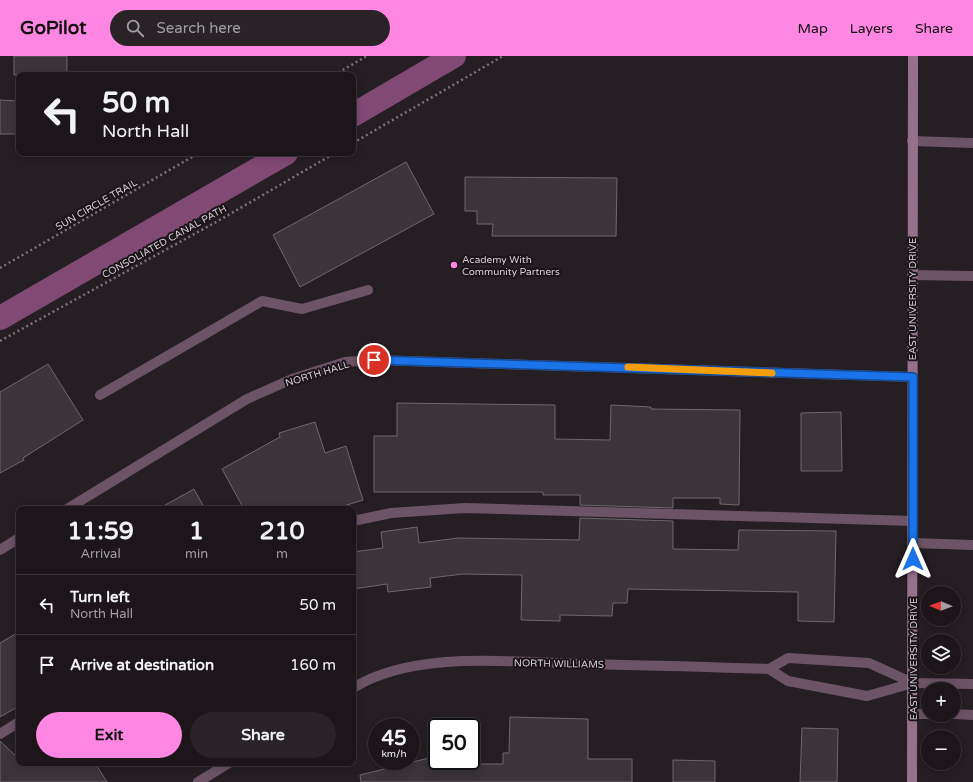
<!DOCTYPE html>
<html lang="en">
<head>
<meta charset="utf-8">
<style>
  body { margin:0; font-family:"Varela Round",sans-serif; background:#292327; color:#f1f3f6; height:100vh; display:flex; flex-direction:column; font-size:15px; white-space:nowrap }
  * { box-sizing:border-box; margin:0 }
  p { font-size:13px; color:#a09fa2 }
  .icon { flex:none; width:22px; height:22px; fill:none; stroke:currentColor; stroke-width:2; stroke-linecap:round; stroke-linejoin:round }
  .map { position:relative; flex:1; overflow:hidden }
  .side { position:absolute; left:16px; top:450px; width:340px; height:260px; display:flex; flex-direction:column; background:#1c161a; border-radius:8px; box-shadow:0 2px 10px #0003,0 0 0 1px #3a3539 }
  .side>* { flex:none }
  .banner { position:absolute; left:16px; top:16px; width:340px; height:84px; border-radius:8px; box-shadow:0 2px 10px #0003,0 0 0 1px #3a3539; background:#1c161a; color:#f1f3f6; overflow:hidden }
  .needle { width:26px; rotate:271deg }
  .buttons { position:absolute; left:921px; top:530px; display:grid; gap:8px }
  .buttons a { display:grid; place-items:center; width:40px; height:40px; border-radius:50%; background:#1c161a; box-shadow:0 2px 10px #0003,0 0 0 1px #3a3539; font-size:20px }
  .speed { position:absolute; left:368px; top:662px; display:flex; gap:8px; font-size:20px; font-weight:700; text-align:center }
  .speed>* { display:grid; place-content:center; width:52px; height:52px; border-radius:50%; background:#1c161a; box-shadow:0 2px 10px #0003,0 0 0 1px #3a3539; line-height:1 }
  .speed small { font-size:10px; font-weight:400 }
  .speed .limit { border:2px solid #111; border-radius:6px; background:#fff; color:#111 }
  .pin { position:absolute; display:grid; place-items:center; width:34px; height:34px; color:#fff; margin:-17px; border:2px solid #fff; border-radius:50%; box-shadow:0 1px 4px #0007 }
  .me { position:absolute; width:44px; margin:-22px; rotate:0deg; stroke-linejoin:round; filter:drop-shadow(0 0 3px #0008) }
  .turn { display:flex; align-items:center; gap:14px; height:84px; padding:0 20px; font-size:18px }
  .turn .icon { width:52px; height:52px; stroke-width:2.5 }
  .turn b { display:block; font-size:28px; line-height:34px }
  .eta { display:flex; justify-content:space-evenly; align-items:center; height:68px; text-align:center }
  .eta b { font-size:24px; font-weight:700; line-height:28px }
  .primary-button { display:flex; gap:8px; margin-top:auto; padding:8px 20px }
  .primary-button a { flex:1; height:46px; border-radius:24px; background:#fd86e2; color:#111; font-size:16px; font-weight:700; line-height:46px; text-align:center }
  .primary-button a+a { background:#292327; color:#f1f3f6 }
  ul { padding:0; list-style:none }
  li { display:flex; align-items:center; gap:12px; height:60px; padding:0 20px; border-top:1px solid #3a3539 }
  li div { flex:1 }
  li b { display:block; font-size:15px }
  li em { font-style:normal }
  header { display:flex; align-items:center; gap:24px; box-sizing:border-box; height:56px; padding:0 20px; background:#fd86e2; color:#111 }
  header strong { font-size:19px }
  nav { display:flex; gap:22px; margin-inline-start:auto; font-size:14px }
  .search { width:280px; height:36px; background:#292327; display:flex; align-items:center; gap:10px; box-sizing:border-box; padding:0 14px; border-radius:22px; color:#a09fa2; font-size:15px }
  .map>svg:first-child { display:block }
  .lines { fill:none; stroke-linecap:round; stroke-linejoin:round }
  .canal { stroke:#814a74; stroke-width:24 }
  .building { fill:#3b3539; stroke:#6e676c }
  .path { stroke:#7a7579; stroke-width:2.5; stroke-dasharray:2 3; stroke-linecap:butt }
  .service { stroke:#6c5365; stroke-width:10 }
  .minor { stroke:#6c5365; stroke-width:10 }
  .secondary { stroke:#97708c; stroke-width:10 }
  .route-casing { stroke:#114b97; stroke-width:10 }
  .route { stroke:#1a73e8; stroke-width:7 }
  .slow { stroke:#f59e0b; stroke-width:7 }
  .poi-dot { fill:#fd86e2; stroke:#1b1519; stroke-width:1.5 }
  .labels { text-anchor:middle; stroke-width:4; stroke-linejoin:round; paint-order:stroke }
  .street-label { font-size:10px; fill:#d5d1d4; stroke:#1b1519 }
  .poi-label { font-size:10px; fill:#d5d1d4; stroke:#1b1519; text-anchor:start }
</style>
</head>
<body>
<header>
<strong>GoPilot</strong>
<div class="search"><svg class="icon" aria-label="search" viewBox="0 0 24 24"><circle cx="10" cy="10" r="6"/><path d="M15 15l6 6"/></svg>Search here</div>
<nav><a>Map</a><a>Layers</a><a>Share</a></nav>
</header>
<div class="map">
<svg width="973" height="726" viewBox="0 0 973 726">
  <rect width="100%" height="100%" fill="#251e23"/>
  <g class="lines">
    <!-- canal -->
    <path class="canal" d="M 353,59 L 454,0
      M 0,262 L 286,97"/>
  </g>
  <!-- building -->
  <path class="building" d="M 14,0 L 67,0 L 67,19 L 14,19 Z
    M 0,44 L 19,45 L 19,78 L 0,78 Z
    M 406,106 L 434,158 L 300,231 L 273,179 Z
    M 465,121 L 617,122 L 616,180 L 492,180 L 493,168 L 477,168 L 477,155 L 465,155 Z
    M 48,308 L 83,364 L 23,402 L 24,404 L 0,417 L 0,336 Z
    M 397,347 L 555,349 L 555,383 L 610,384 L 611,349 L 651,351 L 651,353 L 740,354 L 739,449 L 720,448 L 720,442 L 673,442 L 673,452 L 580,449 L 580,439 L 543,439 L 543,436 L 374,436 L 374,380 L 397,380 Z
    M 841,356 L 842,415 L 801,415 L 801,357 Z
    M 315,366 L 325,397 L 346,390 L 363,444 L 334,453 L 244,453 L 222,413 L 280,381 L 279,377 Z
    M 194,433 L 205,453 L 158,453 Z
    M 580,462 L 673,465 L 673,493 L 738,494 L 739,474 L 836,475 L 834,566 L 798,565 L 798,536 L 628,533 L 627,547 L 613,547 L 612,560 L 560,559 L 560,565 L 521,564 L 522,519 L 463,518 L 430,522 L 431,531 L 388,536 L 387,528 L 353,533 L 353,496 L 383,492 L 381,476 L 417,471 L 419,487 L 458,482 L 579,484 Z
    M 19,576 L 19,650 L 0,661 L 0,587 Z
    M 510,661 L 588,663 L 588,703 L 632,703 L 632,726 L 361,726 L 360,719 L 437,700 L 437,705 L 446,705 L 447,708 L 503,708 L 503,697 L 509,697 Z
    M 802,672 L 838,673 L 837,726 L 800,726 Z
    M 0,685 L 19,703 L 19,707 L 95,707 L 107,726 L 0,726 Z
    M 673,704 L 715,705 L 715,726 L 673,726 Z"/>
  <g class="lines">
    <!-- path -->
    <path class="path" d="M 334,19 L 367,0
      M 353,87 L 503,0
      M 0,212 L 199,97
      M 0,285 L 218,165 L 335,97"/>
    <!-- service -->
    <path class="service" d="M 912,85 L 973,87
      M 100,339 L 262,245 L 302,253 L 368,234
      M 353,465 L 391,457 L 465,452 L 913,465
      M 913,627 L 973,628
      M 913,658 L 928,658
      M 954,658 L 973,659
      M 0,678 L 19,666"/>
    <!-- minor -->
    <path class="minor" d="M 912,219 L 973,220
      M 67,453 L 247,343 L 292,323 L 345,306 L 374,304 L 913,321
      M 913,487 L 973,489
      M 0,494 L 19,482
      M 769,613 L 788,625 L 867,640 L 913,627
      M 353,632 C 415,594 511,606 581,608 C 644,609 706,611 769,613 L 788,602 L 869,607 L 913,627
      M 198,726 L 229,707"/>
    <!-- secondary -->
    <path class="secondary" d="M 912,726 L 913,0"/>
  </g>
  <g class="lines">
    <!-- route casing -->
    <g class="route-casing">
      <path id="route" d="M 374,304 L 913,321 L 913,503"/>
    </g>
    <!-- route -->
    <use href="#route" class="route"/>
    <!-- slow -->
    <path class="slow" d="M 628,311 L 772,317"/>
  </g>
  <!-- markers -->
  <circle class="poi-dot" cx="454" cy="209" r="4"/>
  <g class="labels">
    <!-- street labels -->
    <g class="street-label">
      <text transform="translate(96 148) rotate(-30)" y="4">SUN CIRCLE TRAIL</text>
      <text transform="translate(164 185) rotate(-29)" y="4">CONSOLIATED CANAL PATH</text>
      <text transform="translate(912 243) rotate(-90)" y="4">EAST UNIVERSITY DRIVE</text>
      <text transform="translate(317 317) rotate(-17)" y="4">NORTH HALL</text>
      <text transform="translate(913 603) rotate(-90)" y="4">EAST UNIVERSITY DRIVE</text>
      <text transform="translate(559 607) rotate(1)" y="4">NORTH WILLIAMS</text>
    </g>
    <!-- poi labels -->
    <g class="poi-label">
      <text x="462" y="207">Academy With<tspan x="462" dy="12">Community Partners</tspan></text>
    </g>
  </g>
</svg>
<div class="buttons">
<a><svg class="needle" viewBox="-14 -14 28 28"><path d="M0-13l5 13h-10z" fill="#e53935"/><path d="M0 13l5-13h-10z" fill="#a09fa2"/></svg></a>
<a><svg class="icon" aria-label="layers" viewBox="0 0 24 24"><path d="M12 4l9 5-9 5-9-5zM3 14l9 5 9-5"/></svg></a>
<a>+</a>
<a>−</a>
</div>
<div class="speed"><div>45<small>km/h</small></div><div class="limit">50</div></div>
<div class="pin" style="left:374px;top:304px;background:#d93025"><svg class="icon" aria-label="arrive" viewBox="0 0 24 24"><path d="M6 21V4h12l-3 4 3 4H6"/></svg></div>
<svg class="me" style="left:913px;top:503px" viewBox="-20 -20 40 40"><path d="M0-17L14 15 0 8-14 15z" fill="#1a73e8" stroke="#fff" stroke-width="4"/></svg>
<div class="banner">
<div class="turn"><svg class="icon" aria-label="left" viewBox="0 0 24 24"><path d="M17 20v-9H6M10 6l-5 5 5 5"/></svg><div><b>50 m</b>North Hall</div></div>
</div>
<section class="side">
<div class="eta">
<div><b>11:59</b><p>Arrival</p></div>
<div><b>1</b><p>min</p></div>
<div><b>210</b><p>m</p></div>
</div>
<ul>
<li><svg class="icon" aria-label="left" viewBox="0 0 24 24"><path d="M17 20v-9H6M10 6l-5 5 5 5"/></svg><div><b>Turn left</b><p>North Hall</p></div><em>50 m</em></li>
<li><svg class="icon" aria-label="arrive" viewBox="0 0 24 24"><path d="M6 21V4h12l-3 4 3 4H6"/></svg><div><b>Arrive at destination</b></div><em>160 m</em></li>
</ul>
<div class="primary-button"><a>Exit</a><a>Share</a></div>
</section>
</div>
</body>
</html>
